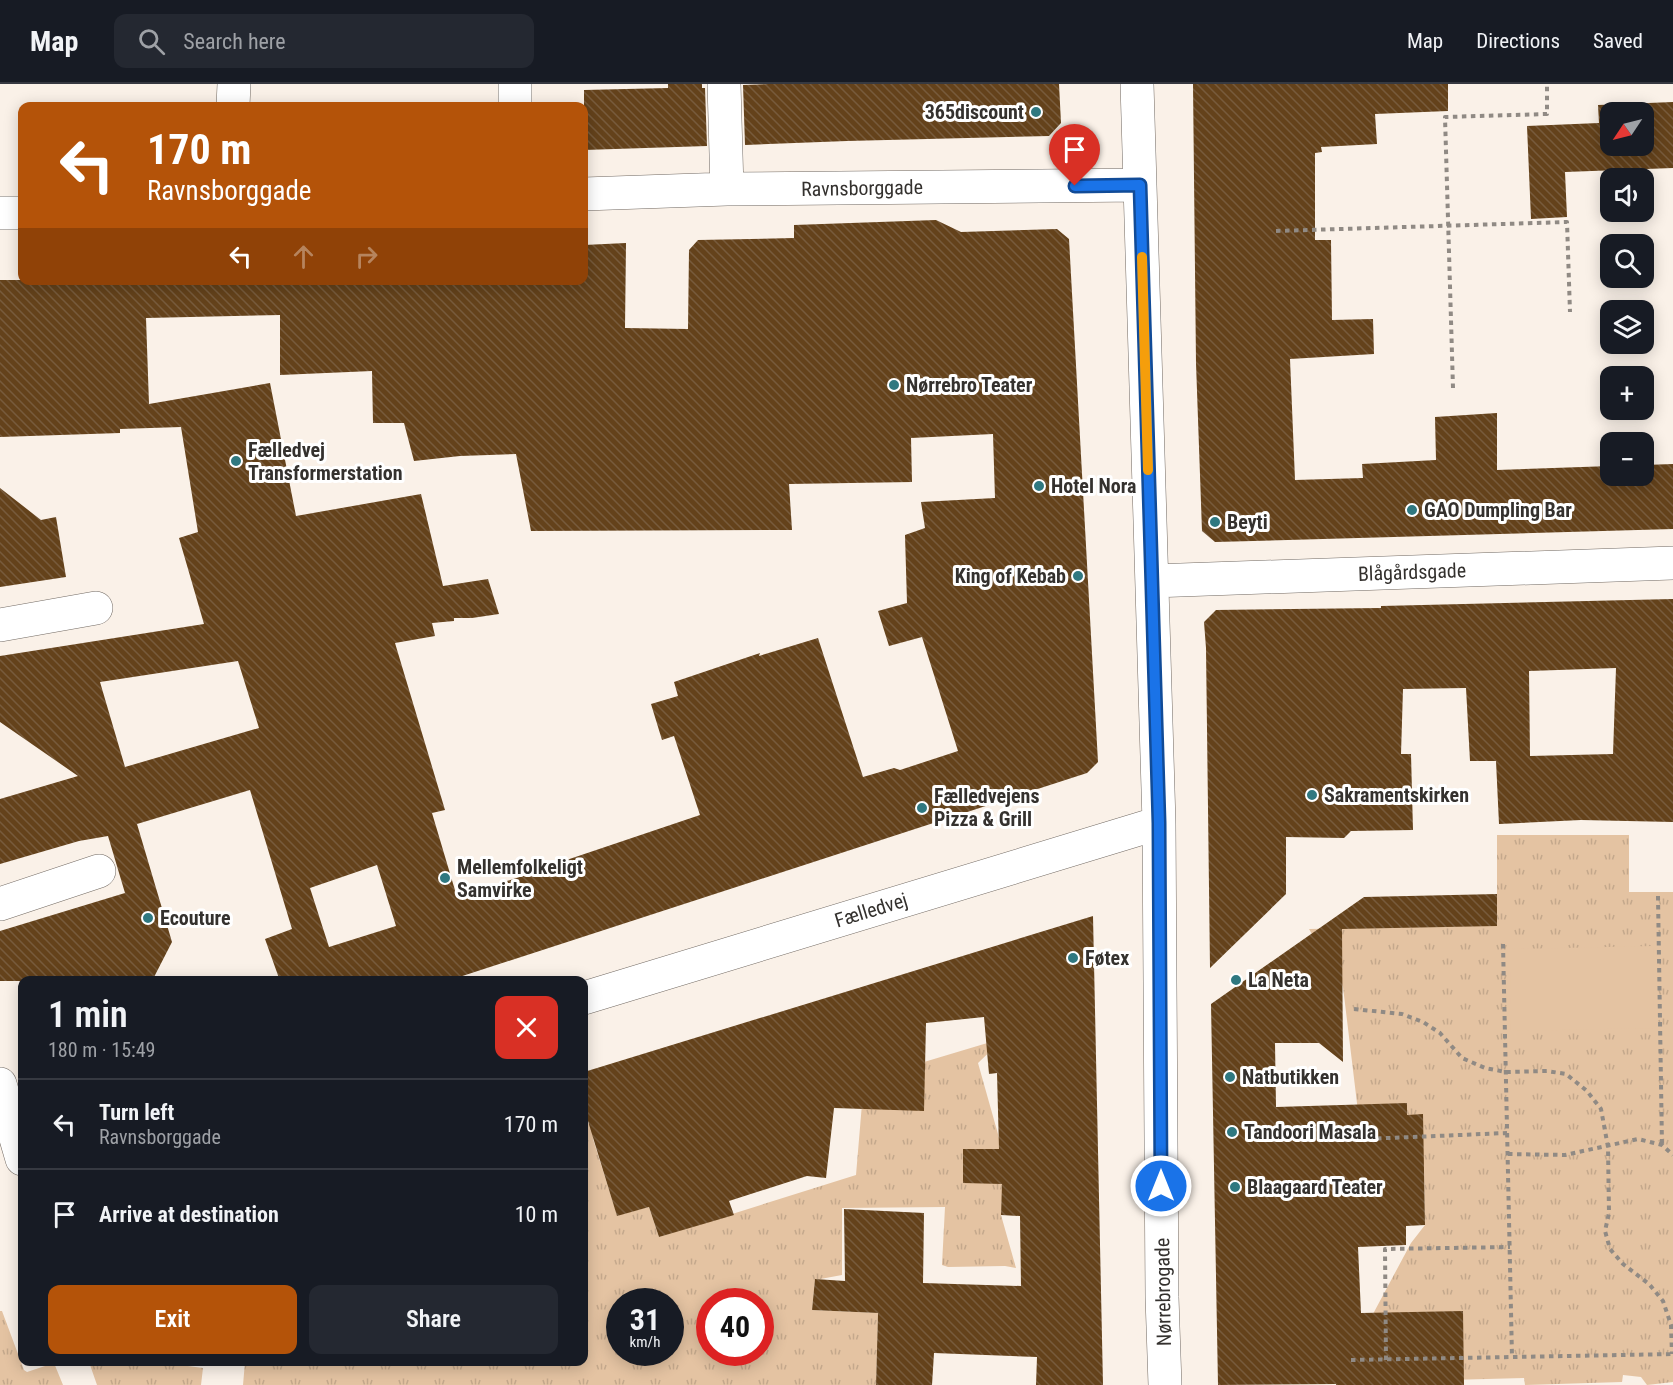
<!DOCTYPE html>
<html lang="en">
<head>
<meta charset="utf-8">
<style>
  body { margin:0; font-family:"Roboto Condensed",sans-serif; background:#242831; color:#f1f3f6; height:100vh; display:flex; flex-direction:column; font-size:22px; white-space:nowrap }
  * { box-sizing:border-box; margin:0 }
  p { font-size:20px; color:#9ea1a6 }
  .icon { flex:none; width:33px; height:33px; fill:none; stroke:currentColor; stroke-width:2; stroke-linecap:round; stroke-linejoin:round }
  .map { position:relative; flex:1; overflow:hidden }
  .side { position:absolute; left:18px; top:892px; width:570px; height:390px; display:flex; flex-direction:column; background:#171b24; border-radius:12px; box-shadow:0 3px 15px #0003 }
  .side>* { flex:none }
  .banner { position:absolute; left:18px; top:18px; width:570px; height:183px; border-radius:12px; box-shadow:0 3px 15px #0003; background:#b45309; color:#fff; overflow:hidden }
  .needle { width:39px; rotate:235deg }
  .buttons { position:absolute; left:1600px; top:18px; display:grid; gap:12px }
  .buttons a { display:grid; place-items:center; width:54px; height:54px; border-radius:12px; background:#171b24; box-shadow:0 3px 15px #0003; font-size:30px }
  .speed { position:absolute; left:606px; top:1204px; display:flex; gap:12px; font-size:30px; font-weight:700; text-align:center }
  .speed>* { display:grid; place-content:center; width:78px; height:78px; border-radius:50%; background:#171b24; box-shadow:0 3px 15px #0003; line-height:1 }
  .speed small { font-size:15px; font-weight:400 }
  .speed .limit { border:9px solid #d22; background:#fff; color:#111 }
  .pin { position:absolute; display:grid; place-items:center; width:51px; height:51px; color:#fff; margin:-62px -26px; border-radius:50% 50% 50% 0; rotate:-45deg; box-shadow:0 0 6px #0007 }
  .pin .icon { rotate:45deg }
  .me { position:absolute; width:66px; margin:-33px; rotate:0deg; stroke-linejoin:round; filter:drop-shadow(0 0 4px #0008) }
  .turn { display:flex; align-items:center; gap:21px; height:126px; padding:0 30px; font-size:27px }
  .turn .icon { width:78px; height:78px; stroke-width:2.5 }
  .turn b { display:block; font-size:42px; line-height:51px }
  .lanes { display:flex; align-items:center; height:57px; padding:0 30px; background:#0003; justify-content:center; gap:30px; direction:ltr }
  .lanes .off { opacity:.35 }
  .round { display:grid; place-items:center; flex:none; width:63px; height:63px; border-radius:12px; background:#242831 }
  .headline { display:flex; align-items:center; justify-content:space-between; height:102px; padding:0 30px }
  h1 { font-size:36px; font-weight:600; line-height:45px }
  .action { display:flex; gap:12px; margin-top:auto; padding:12px 30px }
  .action a { flex:1; height:69px; border-radius:12px; background:#b45309; color:#fff; font-size:24px; font-weight:600; line-height:69px; text-align:center }
  .action a+a { background:#242831; color:#f1f3f6 }
  ul { padding:0; list-style:none }
  li { display:flex; align-items:center; gap:18px; height:90px; padding:0 30px; border-top:2px solid #363941 }
  li div { flex:1 }
  li b { display:block; font-size:22px }
  li em { font-style:normal }
  header { display:flex; align-items:center; gap:36px; box-sizing:border-box; height:84px; padding:0 30px; background:#171b24; border-bottom:2px solid #363941 }
  header strong { font-size:28px }
  nav { display:flex; gap:33px; margin-inline-start:auto; font-size:21px }
  .search { width:420px; height:54px; background:#242831; display:flex; align-items:center; gap:15px; box-sizing:border-box; padding:0 21px; border-radius:12px; color:#9ea1a6; font-size:22px }
  .map>svg:first-child { display:block }
  .park { fill:url(#park-tufts); fill-rule:evenodd }
  .garden { fill:#e4c3a2 }
  .building { fill:url(#building-back-hatch); fill-rule:evenodd }
  .lines { fill:none; stroke-linecap:round; stroke-linejoin:round }
  .minor-casing { stroke:#726a63; stroke-width:34 }
  .path { stroke:#908a84; stroke-width:4; stroke-dasharray:4.5 4.5; stroke-linecap:butt }
  .minor { stroke:#fff; stroke-width:33 }
  .route-casing { stroke:#114b97; stroke-width:15 }
  .route { stroke:#1a73e8; stroke-width:10 }
  .slow { stroke:#f59e0b; stroke-width:10 }
  .poi-dot { fill:#2f7880; stroke:#fff; stroke-width:2 }
  .labels { text-anchor:middle; stroke-width:6; stroke-linejoin:round; paint-order:stroke }
  .poi-label { font-size:20px; font-weight:bold; fill:#34312e; stroke:#fff; text-anchor:start }
  .street-label { font-size:20px; fill:#34312e; stroke:#fff }
</style>
</head>
<body>
<header>
<strong>Map</strong>
<div class="search"><svg class="icon" aria-label="search" viewBox="0 0 24 24"><circle cx="10" cy="10" r="6"/><path d="M15 15l6 6"/></svg>Search here</div>
<nav><a>Map</a><a>Directions</a><a>Saved</a></nav>
</header>
<div class="map">
<svg width="1673" height="1301" viewBox="0 0 1673 1301">
  <defs>
    <pattern id="park-tufts" width="24" height="20" patternUnits="userSpaceOnUse" patternTransform="scale(1.5)"><rect width="24" height="20" fill="#e4c3a2"/><path d="M3 7l-1-3M5 7V3M7 7l1-3M15 17l-1-3M17 17v-4M19 17l1-3" fill="none" stroke="#c4a88c"/></pattern>
    <pattern id="building-back-hatch" width="6" height="6" patternUnits="userSpaceOnUse" patternTransform="scale(1.5)"><rect width="6" height="6" fill="#64421b"/><path d="M-1 5l2 2M0 0l6 6M5-1l2 2" fill="none" stroke="#775b3c"/></pattern>
  </defs>
  <rect width="100%" height="100%" fill="#faf1e8"/>
  <!-- park -->
  <path class="park" d="M 1497,751 L 1629,751 L 1629,808 L 1673,808 L 1673,1298 L 1647,1301 L 1641,1293 L 1623,1291 L 1622,1298 L 1525,1301 L 1524,1294 L 1336,1299 L 1411,1159 L 1425,1141 L 1424,1082 L 1363,1069 L 1343,903 L 1309,845 L 1497,841 Z
    M 1004,954 L 978,979 L 1014,1107 L 1002,1113 L 1001,1131 L 1016,1184 L 1005,1182 L 948,1183 L 942,1181 L 945,1123 L 842,1124 L 842,1191 L 815,1196 L 812,1226 L 878,1229 L 876,1301 L 243,1301 L 245,1278 L 584,1278 L 584,1041 L 597,1037 L 593,1055 L 617,1131 L 649,1123 L 659,1153 L 856,1091 L 864,996 ZM 620,1218 L 670,1218 L 670,1269 L 620,1269 ZM 710,1218 L 760,1218 L 760,1269 L 710,1269 Z
    M 0,1227 L 2,1227 L 24,1286 L 27,1288 L 54,1279 L 63,1301 L 0,1301 Z
    M 89,1278 L 188,1278 L 188,1282 L 203,1284 L 201,1301 L 97,1301 Z"/>
  <!-- garden -->
  <path class="garden" d="M 1653,862 L 1654,944 L 1511,947 L 1510,865 Z"/>
  <!-- building -->
  <path class="building" d="M 668,0 L 702,0 L 702,4 L 705,4 L 707,62 L 584,66 L 584,6 L 668,4 Z
    M 769,0 L 1059,0 L 1061,39 L 1049,52 L 847,57 L 745,61 L 743,1 Z
    M 1193,0 L 1448,0 L 1448,27 L 1375,30 L 1377,60 L 1321,63 L 1322,68 L 1315,69 L 1315,156 L 1331,156 L 1332,236 L 1373,235 L 1374,270 L 1290,275 L 1295,396 L 1363,394 L 1362,380 L 1436,376 L 1435,333 L 1497,329 L 1497,386 L 1611,382 L 1611,392 L 1644,392 L 1644,381 L 1673,380 L 1673,445 L 1215,458 L 1202,447 L 1196,279 Z
    M 1673,18 L 1673,84 L 1565,88 L 1567,133 L 1531,135 L 1527,42 L 1599,39 L 1598,21 ZM 1611,28 L 1644,28 L 1644,62 L 1611,62 Z
    M 936,136 L 961,148 L 1057,145 L 1069,155 L 1098,678 L 1087,689 L 447,897 L 280,897 L 265,855 L 292,845 L 250,706 L 137,740 L 172,858 L 152,897 L 0,897 L 0,847 L 125,809 L 108,752 L 79,757 L 0,780 L 0,715 L 78,692 L 0,638 L 0,572 L 204,540 L 179,454 L 198,448 L 181,343 L 120,345 L 120,349 L 0,353 L 0,196 L 584,196 L 584,161 L 626,159 L 625,244 L 688,245 L 689,166 L 698,156 L 794,154 L 794,141 ZM 280,231 L 280,291 L 372,287 L 373,339 L 404,339 L 414,377 L 460,372 L 516,370 L 531,447 L 792,446 L 789,400 L 912,398 L 911,354 L 993,350 L 995,414 L 921,418 L 925,444 L 905,451 L 907,519 L 878,527 L 889,562 L 922,553 L 958,667 L 900,686 L 894,684 L 863,693 L 818,554 L 759,572 L 760,569 L 674,598 L 678,612 L 651,620 L 662,656 L 674,652 L 700,731 L 528,789 L 529,790 L 457,813 L 432,729 L 445,726 L 395,559 L 435,552 L 432,539 L 454,537 L 454,534 L 472,534 L 499,530 L 488,495 L 443,502 L 421,410 L 296,432 L 270,299 L 149,320 L 146,234 ZM 238,577 L 259,644 L 125,683 L 100,598 ZM 377,781 L 396,842 L 329,863 L 310,804 Z
    M 0,404 L 41,436 L 56,433 L 66,493 L 0,503 Z
    M 1673,515 L 1673,738 L 1581,736 L 1499,740 L 1496,677 L 1470,677 L 1466,604 L 1403,605 L 1401,670 L 1411,670 L 1413,746 L 1351,747 L 1344,754 L 1286,753 L 1286,810 L 1210,884 L 1206,564 L 1204,538 L 1216,526 L 1381,524 L 1381,522 ZM 1616,584 L 1613,670 L 1530,672 L 1529,587 Z
    M 1497,810 L 1497,842 L 1342,845 L 1343,978 L 1319,959 L 1275,959 L 1276,1023 L 1407,1019 L 1407,1031 L 1423,1030 L 1425,1141 L 1406,1142 L 1406,1161 L 1358,1163 L 1361,1229 L 1463,1227 L 1464,1301 L 1336,1301 L 1336,1300 L 1218,1301 L 1211,920 L 1364,813 Z
    M 1093,832 L 1103,1301 L 1036,1301 L 1037,1273 L 934,1269 L 932,1301 L 876,1301 L 878,1229 L 812,1226 L 815,1195 L 845,1197 L 844,1125 L 924,1129 L 923,1199 L 1021,1202 L 1020,1132 L 1001,1131 L 1002,1100 L 963,1099 L 963,1065 L 999,1065 L 997,989 L 989,990 L 984,933 L 926,939 L 924,1027 L 834,1024 L 826,1094 L 807,1092 L 729,1117 L 734,1131 L 659,1153 L 649,1123 L 617,1132 L 584,1024 L 584,988 Z"/>
  <g class="lines">
    <!-- minor casing -->
    <g class="minor-casing">
      <path id="minor" d="M 515,0 L 515,22
        M 724,0 L 727,105
        M 1137,0 L 1159,739 L 1162,1213 L 1165,1301
        M 233,22 L 234,0
        M 584,110 L 727,105 L 1140,101
        M 0,129 L 22,129
        M 1152,497 L 1673,479
        M 0,541 L 96,524
        M 0,820 L 99,787
        M 584,914 L 1159,739
        M 0,1000 L 22,1075"/>
    </g>
    <!-- path -->
    <path class="path" d="M 1276,147 L 1567,138 L 1570,228
      M 1453,304 L 1445,33 L 1547,30 L 1547,0
      M 1658,812 L 1662,1061
      M 1503,860 L 1512,1273
      M 1354,925 L 1402,930 L 1423,938 L 1440,949 L 1462,974 L 1485,984 L 1506,988 L 1547,987 L 1566,990 L 1587,1007 L 1601,1025 L 1608,1063 L 1609,1129 L 1605,1147 L 1610,1165 L 1623,1180 L 1649,1200 L 1663,1217 L 1671,1241 L 1672,1270
      M 1341,1056 L 1507,1049
      M 1508,1070 L 1565,1071 L 1638,1055 L 1662,1061 L 1673,1071
      M 1351,1276 L 1673,1270
      M 1386,1276 L 1385,1165 L 1510,1163"/>
    <!-- minor -->
    <use href="#minor" class="minor"/>
  </g>
  <g class="lines">
    <!-- route casing -->
    <g class="route-casing">
      <path id="route" d="M 1075,102 L 1140,101 L 1159,739 L 1161,1102"/>
    </g>
    <!-- route -->
    <use href="#route" class="route"/>
    <!-- slow -->
    <path class="slow" d="M 1142,173 L 1148,386"/>
  </g>
  <!-- markers -->
  <g class="poi-dot">
    <circle cx="1036" cy="28" r="6"/>
    <circle cx="894" cy="301" r="6"/>
    <circle cx="236" cy="377" r="6"/>
    <circle cx="1039" cy="402" r="6"/>
    <circle cx="1412" cy="426" r="6"/>
    <circle cx="1215" cy="438" r="6"/>
    <circle cx="1078" cy="492" r="6"/>
    <circle cx="1312" cy="711" r="6"/>
    <circle cx="922" cy="724" r="6"/>
    <circle cx="445" cy="794" r="6"/>
    <circle cx="148" cy="834" r="6"/>
    <circle cx="1073" cy="874" r="6"/>
    <circle cx="1236" cy="896" r="6"/>
    <circle cx="1230" cy="993" r="6"/>
    <circle cx="1232" cy="1048" r="6"/>
    <circle cx="1235" cy="1103" r="6"/>
  </g>
  <g class="labels">
    <!-- poi labels -->
    <g class="poi-label">
      <text x="1024" y="35" text-anchor="end">365discount</text>
      <text x="906" y="308">Nørrebro Teater</text>
      <text x="248" y="373">Fælledvej<tspan x="248" dy="23">Transformerstation</tspan></text>
      <text x="1051" y="409">Hotel Nora</text>
      <text x="1424" y="433">GAO Dumpling Bar</text>
      <text x="1227" y="445">Beyti</text>
      <text x="1066" y="499" text-anchor="end">King of Kebab</text>
      <text x="1324" y="718">Sakramentskirken</text>
      <text x="934" y="719">Fælledvejens<tspan x="934" dy="23">Pizza &amp; Grill</tspan></text>
      <text x="457" y="790">Mellemfolkeligt<tspan x="457" dy="23">Samvirke</tspan></text>
      <text x="160" y="841">Ecouture</text>
      <text x="1085" y="881">Føtex</text>
      <text x="1248" y="903">La Neta</text>
      <text x="1242" y="1000">Natbutikken</text>
      <text x="1244" y="1055">Tandoori Masala</text>
      <text x="1247" y="1110">Blaagaard Teater</text>
    </g>
    <!-- street labels -->
    <g class="street-label">
      <text transform="translate(862 104) rotate(-1)" y="7">Ravnsborggade</text>
      <text transform="translate(1412 488) rotate(-2)" y="7">Blågårdsgade</text>
      <text transform="translate(871 826) rotate(-17)" y="7">Fælledvej</text>
      <text transform="translate(1163 1208) rotate(-91)" y="7">Nørrebrogade</text>
    </g>
  </g>
</svg>
<div class="buttons">
<a><svg class="needle" viewBox="-14 -14 28 28"><path d="M0-13l5 13h-10z" fill="#e53935"/><path d="M0 13l5-13h-10z" fill="#9ea1a6"/></svg></a>
<a><svg class="icon" aria-label="sound" viewBox="0 0 24 24"><path d="M4 9h4l5-4v14l-5-4H4zM17 9q2 3 0 6"/></svg></a>
<a><svg class="icon" aria-label="search" viewBox="0 0 24 24"><circle cx="10" cy="10" r="6"/><path d="M15 15l6 6"/></svg></a>
<a><svg class="icon" aria-label="layers" viewBox="0 0 24 24"><path d="M12 4l9 5-9 5-9-5zM3 14l9 5 9-5"/></svg></a>
<a>+</a>
<a>−</a>
</div>
<div class="speed"><div>31<small>km/h</small></div><div class="limit">40</div></div>
<div class="pin" style="left:1075px;top:102px;background:#d93025"><svg class="icon" aria-label="arrive" viewBox="0 0 24 24"><path d="M6 21V4h12l-3 4 3 4H6"/></svg></div>
<svg class="me" style="left:1161px;top:1102px" viewBox="-20 -20 40 40"><circle r="17" fill="#1a73e8" stroke="#fff" stroke-width="3"/><path d="M0-11L8 9 0 5-8 9z" fill="#fff"/></svg>
<div class="banner">
<div class="turn"><svg class="icon" aria-label="left" viewBox="0 0 24 24"><path d="M17 20v-9H6M10 6l-5 5 5 5"/></svg><div><b>170 m</b>Ravnsborggade</div></div>
<div class="lanes"><svg class="icon" aria-label="left" viewBox="0 0 24 24"><path d="M17 20v-9H6M10 6l-5 5 5 5"/></svg><svg class="icon off" aria-label="ahead" viewBox="0 0 24 24"><path d="M12 20V5M6 11l6-6 6 6"/></svg><svg class="icon off" aria-label="right" viewBox="0 0 24 24"><path d="M7 20v-9h11M14 6l5 5-5 5"/></svg></div>
</div>
<section class="side">
<div class="headline"><div><h1>1 min</h1><p>180 m · 15:49</p></div><a class="round" style="background:#d93025;color:#fff"><svg class="icon" aria-label="close" viewBox="0 0 24 24"><path d="M6 6l12 12M18 6L6 18"/></svg></a></div>
<ul>
<li><svg class="icon" aria-label="left" viewBox="0 0 24 24"><path d="M17 20v-9H6M10 6l-5 5 5 5"/></svg><div><b>Turn left</b><p>Ravnsborggade</p></div><em>170 m</em></li>
<li><svg class="icon" aria-label="arrive" viewBox="0 0 24 24"><path d="M6 21V4h12l-3 4 3 4H6"/></svg><div><b>Arrive at destination</b></div><em>10 m</em></li>
</ul>
<div class="action"><a>Exit</a><a>Share</a></div>
</section>
</div>
</body>
</html>
